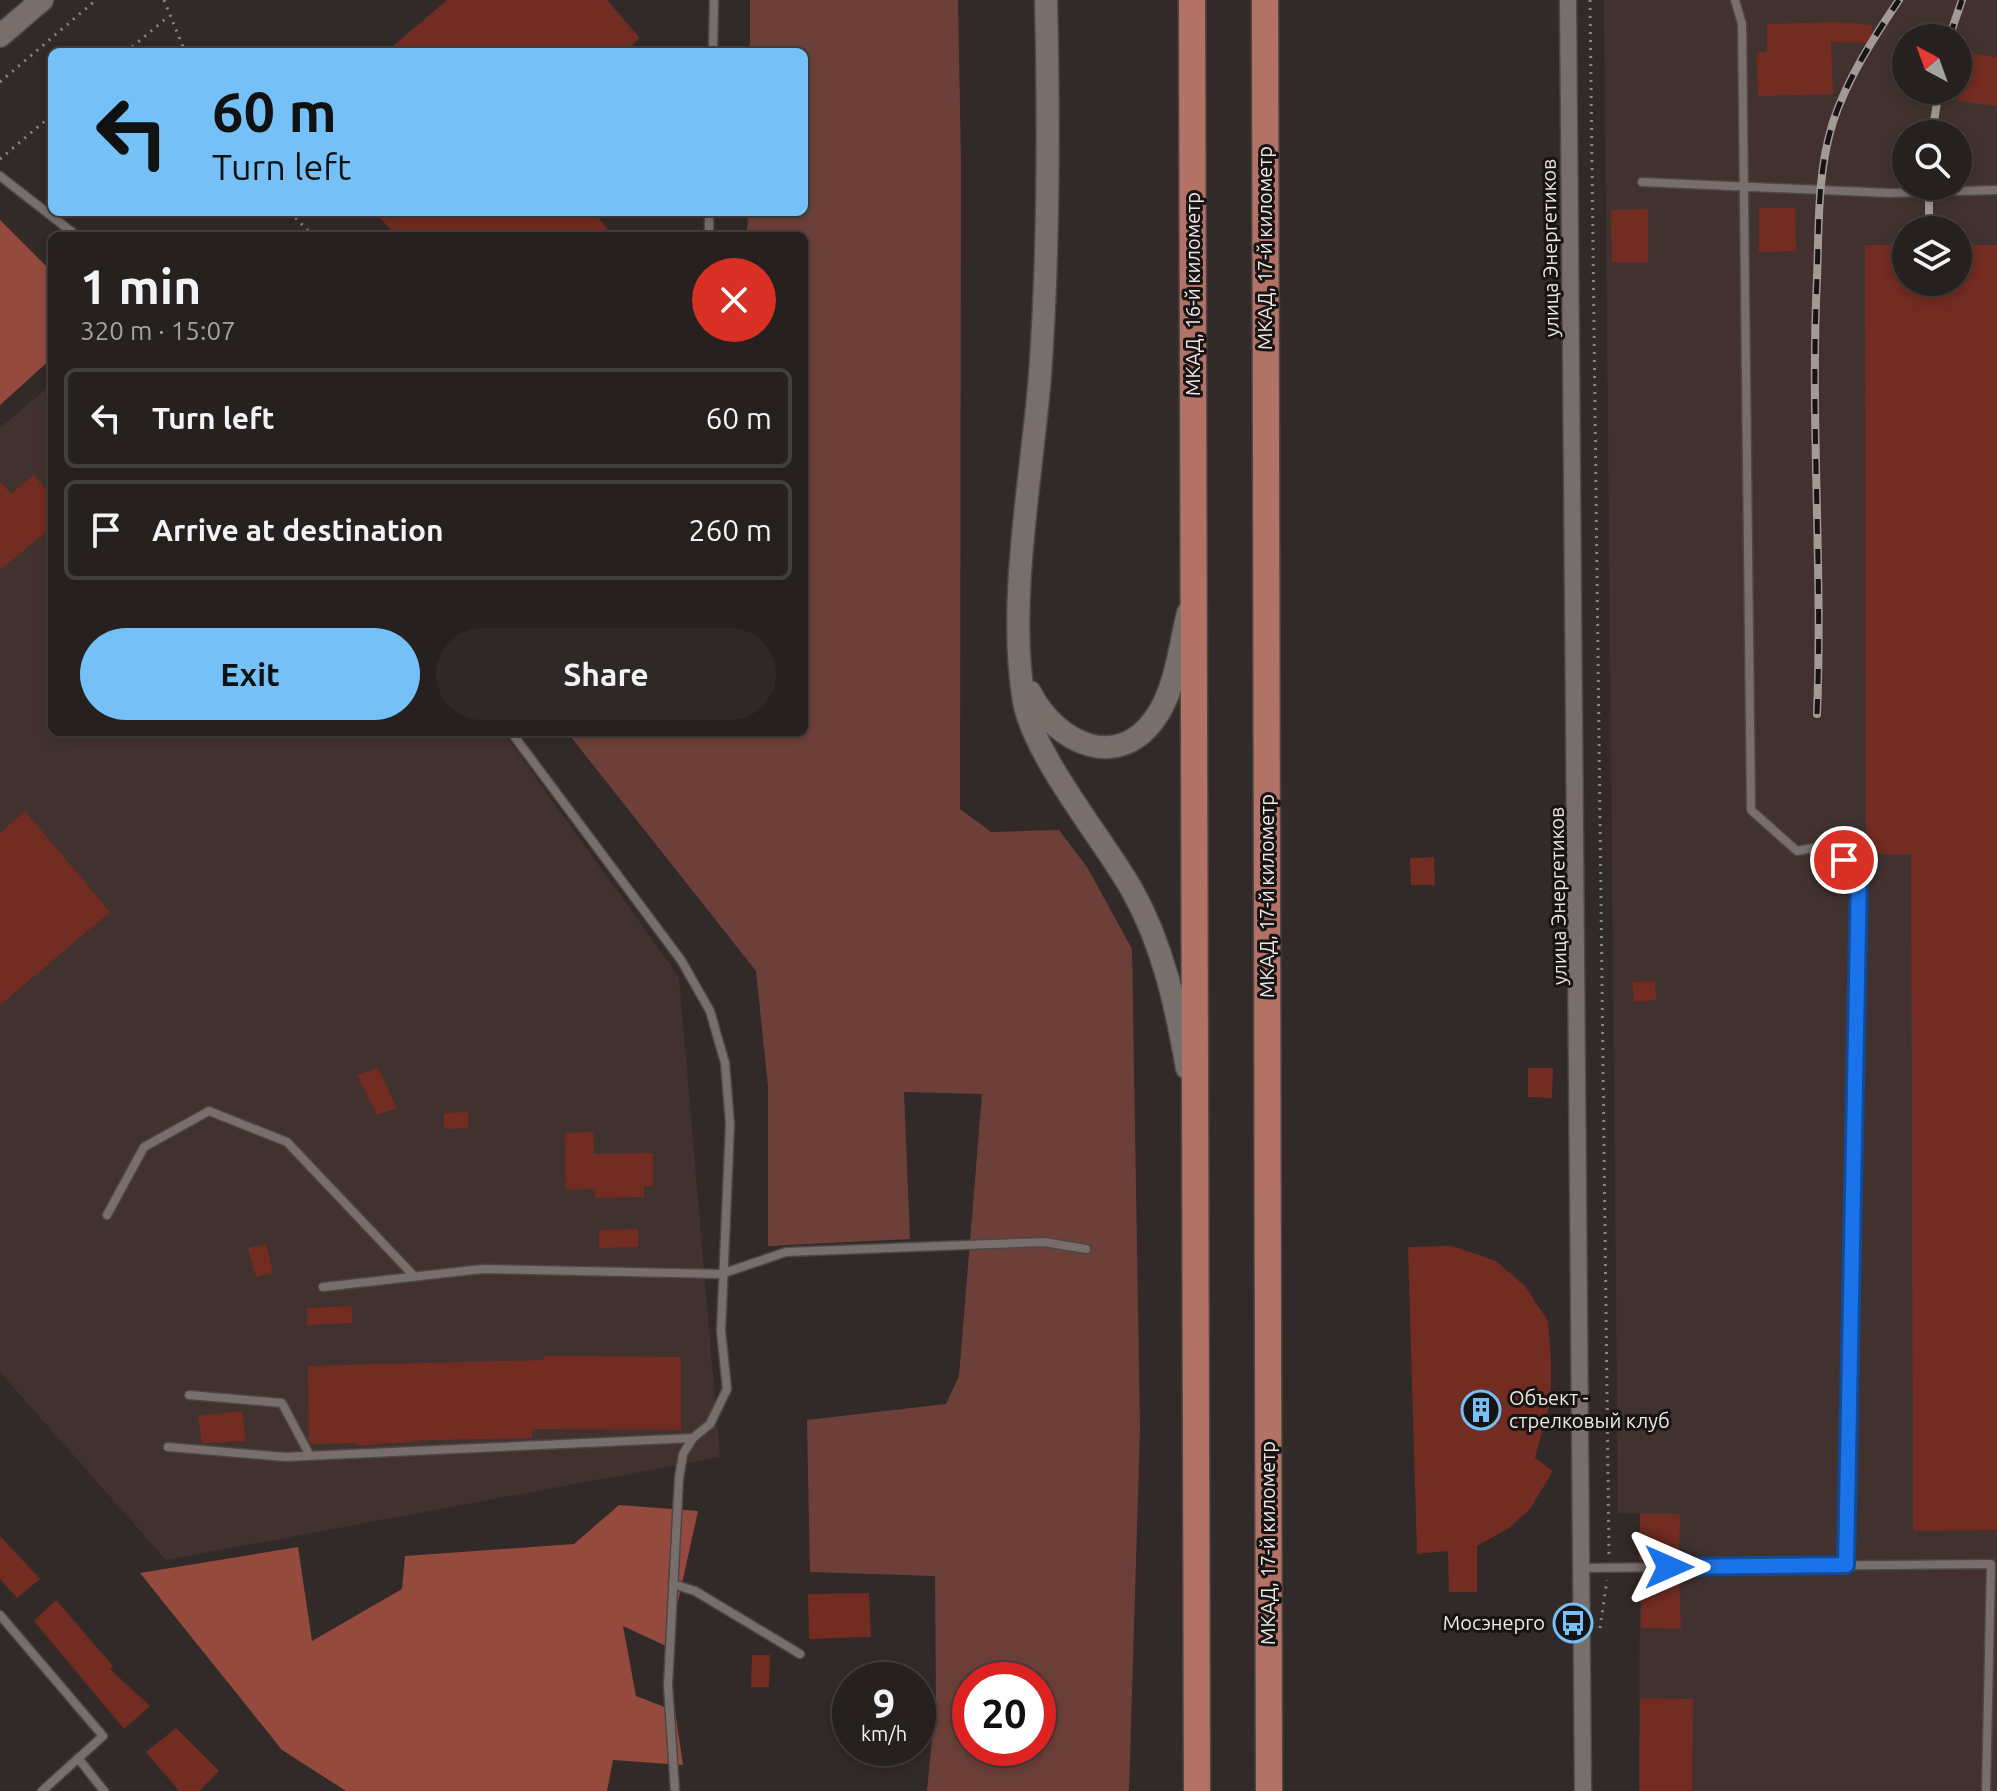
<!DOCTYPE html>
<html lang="en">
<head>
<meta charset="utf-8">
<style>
  body { margin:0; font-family:Ubuntu,sans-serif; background:#2e2827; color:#f1f3f6; height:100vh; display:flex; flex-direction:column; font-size:30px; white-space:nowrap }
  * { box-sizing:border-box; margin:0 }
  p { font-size:26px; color:#a4a3a4 }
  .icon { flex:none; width:44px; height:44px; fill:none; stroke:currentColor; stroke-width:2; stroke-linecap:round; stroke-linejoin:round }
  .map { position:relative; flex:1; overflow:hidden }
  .sheet { position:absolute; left:48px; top:232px; width:760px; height:504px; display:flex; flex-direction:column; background:#26201e; border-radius:12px; box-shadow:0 4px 12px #0003,0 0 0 2px #423e3c }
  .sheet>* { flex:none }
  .banner { position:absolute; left:48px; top:48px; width:760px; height:168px; border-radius:12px; box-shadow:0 4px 12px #0003,0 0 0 2px #423e3c; background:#75c0f6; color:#111; overflow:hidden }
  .needle { width:52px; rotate:319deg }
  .buttons { position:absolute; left:1892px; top:24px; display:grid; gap:16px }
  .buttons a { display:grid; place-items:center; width:80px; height:80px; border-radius:50%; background:#26201e; box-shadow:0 4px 12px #0003,0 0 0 2px #423e3c; font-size:40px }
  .speed { position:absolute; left:832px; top:1662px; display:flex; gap:16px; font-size:40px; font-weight:700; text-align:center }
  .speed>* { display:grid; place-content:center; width:104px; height:104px; border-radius:50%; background:#26201e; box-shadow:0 4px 12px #0003,0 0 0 2px #423e3c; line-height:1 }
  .speed small { font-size:20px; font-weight:400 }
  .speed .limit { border:12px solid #d22; background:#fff; color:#111 }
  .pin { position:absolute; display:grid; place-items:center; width:68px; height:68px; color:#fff; margin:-34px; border:4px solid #fff; border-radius:50%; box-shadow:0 2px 8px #0007 }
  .me { position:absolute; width:88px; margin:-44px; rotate:90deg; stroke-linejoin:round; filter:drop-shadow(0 0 6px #0008) }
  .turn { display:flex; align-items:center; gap:28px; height:168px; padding:0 32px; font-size:36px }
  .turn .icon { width:104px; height:104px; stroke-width:2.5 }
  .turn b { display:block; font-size:56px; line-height:68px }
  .round { display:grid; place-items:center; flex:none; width:84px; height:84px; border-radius:42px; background:#2e2827 }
  .head { display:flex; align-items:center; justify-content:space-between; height:136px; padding:0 32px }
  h1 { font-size:48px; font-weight:700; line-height:60px }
  .button { display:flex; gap:16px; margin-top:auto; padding:16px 32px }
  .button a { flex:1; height:92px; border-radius:48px; background:#75c0f6; color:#111; font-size:32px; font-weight:700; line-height:92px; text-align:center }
  .button a+a { background:#2e2827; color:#f1f3f6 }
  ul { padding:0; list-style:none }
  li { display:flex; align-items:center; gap:24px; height:100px; margin:0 16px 12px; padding:0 16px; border:4px solid #423e3c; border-radius:12px }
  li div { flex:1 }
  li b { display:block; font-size:30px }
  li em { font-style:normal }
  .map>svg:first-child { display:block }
  .built { fill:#41322f; fill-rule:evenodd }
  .green { fill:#6c4038; fill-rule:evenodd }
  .forest { fill:#944b3e }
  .building { fill:#722c21 }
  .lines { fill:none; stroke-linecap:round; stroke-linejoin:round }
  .service-casing { stroke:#4d4644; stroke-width:11 }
  .minor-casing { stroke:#4d4644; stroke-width:19 }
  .secondary-casing { stroke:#4d4644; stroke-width:25 }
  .trunk-casing { stroke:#4d4644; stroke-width:29 }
  .path { stroke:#8b8583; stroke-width:3; stroke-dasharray:2 6; stroke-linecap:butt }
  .service { stroke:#786e6c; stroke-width:8 }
  .minor { stroke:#786e6c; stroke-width:16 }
  .secondary { stroke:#786e6c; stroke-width:22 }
  .trunk { stroke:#b27266; stroke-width:26 }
  .rail-casing { stroke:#a19a98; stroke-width:8 }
  .rail { stroke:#171413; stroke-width:5; stroke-dasharray:15; stroke-linecap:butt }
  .route-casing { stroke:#114b97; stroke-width:20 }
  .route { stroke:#1a73e8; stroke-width:14 }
  .labels { text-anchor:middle; stroke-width:6; stroke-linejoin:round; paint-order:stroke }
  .street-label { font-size:20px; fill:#ede8e6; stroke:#171413 }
  .poi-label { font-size:20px; fill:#ede8e6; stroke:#171413; text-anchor:start }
</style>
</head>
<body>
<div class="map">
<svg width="1997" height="1791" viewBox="0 0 1997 1791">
  <rect width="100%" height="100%" fill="#322a28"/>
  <!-- built -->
  <path class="built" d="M 1604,0 L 1997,0 L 1997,1791 L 1639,1791 L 1640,1514 L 1618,1513 ZM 1906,38 L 1958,38 L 1958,90 L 1906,90 ZM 1906,134 L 1958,134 L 1958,186 L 1906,186 ZM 1906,230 L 1958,230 L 1958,282 L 1906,282 Z
    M 52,384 L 52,732 L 503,732 L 679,977 L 720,1457 L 166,1560 L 0,1372 L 0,428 Z"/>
  <!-- green -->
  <path class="green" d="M 750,0 L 958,0 L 961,163 L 960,809 L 991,832 L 1059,830 L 1087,867 L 1132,949 L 1140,1429 L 1129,1791 L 927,1791 L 936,1698 L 935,1576 L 810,1572 L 807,1420 L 946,1404 L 959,1376 L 982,1094 L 904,1092 L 910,1239 L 768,1246 L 768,1086 L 756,971 L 567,732 L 804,732 L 804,236 L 747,236 L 748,212 L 804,212 L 804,52 L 750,52 ZM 970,1680 L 1038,1680 L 1038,1748 L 970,1748 Z"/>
  <!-- forest -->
  <path class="forest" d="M 0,220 L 52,272 L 52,358 L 0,405 Z
    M 619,1505 L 698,1511 L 668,1647 L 623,1626 L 636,1696 L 675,1711 L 683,1765 L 613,1760 L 607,1791 L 346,1791 L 282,1750 L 140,1573 L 298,1547 L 312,1641 L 402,1589 L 405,1556 L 574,1544 Z"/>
  <!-- building -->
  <path class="building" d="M 447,0 L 607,0 L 640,38 L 624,52 L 386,52 Z
    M 1836,22 L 1872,25 L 1872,43 L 1831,42 L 1833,94 L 1758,96 L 1757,52 L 1767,52 L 1767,24 Z
    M 1961,52 L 1997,57 L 1997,106 L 1958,101 Z
    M 1759,208 L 1795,208 L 1796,251 L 1759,252 Z
    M 1648,209 L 1648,262 L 1612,262 L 1611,210 Z
    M 375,212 L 593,212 L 614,236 L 396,236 Z
    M 1865,245 L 1906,245 L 1906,282 L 1958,282 L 1958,245 L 1997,245 L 1997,1530 L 1913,1531 L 1911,854 L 1866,854 Z
    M 34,475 L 52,496 L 52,527 L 0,570 L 0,481 L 11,494 Z
    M 25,811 L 110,912 L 0,1005 L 0,833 Z
    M 1434,857 L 1435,885 L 1411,885 L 1410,858 Z
    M 1655,981 L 1656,1000 L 1634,1002 L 1632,982 Z
    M 378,1068 L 397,1108 L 377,1115 L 357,1075 Z
    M 1528,1068 L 1553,1068 L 1552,1098 L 1528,1097 Z
    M 468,1112 L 468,1128 L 444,1129 L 444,1113 Z
    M 593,1132 L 594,1154 L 653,1153 L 653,1186 L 644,1186 L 644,1197 L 595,1198 L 595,1189 L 566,1190 L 565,1133 Z
    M 638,1229 L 638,1247 L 599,1248 L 599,1230 Z
    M 266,1244 L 273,1273 L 256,1277 L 248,1248 Z
    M 1452,1246 L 1496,1261 L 1525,1286 L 1548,1321 L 1551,1357 L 1551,1399 L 1535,1458 L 1553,1471 L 1530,1509 L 1509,1528 L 1477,1546 L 1477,1592 L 1449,1592 L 1448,1551 L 1417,1554 L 1408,1247 Z
    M 352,1306 L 352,1323 L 307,1325 L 307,1308 Z
    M 544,1356 L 681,1357 L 681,1430 L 532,1429 L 532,1438 L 430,1440 L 356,1446 L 356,1443 L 312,1444 L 309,1440 L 308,1366 L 544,1360 Z
    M 242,1411 L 246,1441 L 202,1443 L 198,1416 Z
    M 1640,1514 L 1680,1514 L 1679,1560 L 1639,1560 Z
    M 0,1536 L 40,1579 L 17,1598 L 0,1579 Z
    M 1642,1574 L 1679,1574 L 1681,1629 L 1641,1628 Z
    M 869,1593 L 871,1637 L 809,1639 L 808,1594 Z
    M 56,1600 L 113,1666 L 110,1669 L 150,1706 L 124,1729 L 34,1621 Z
    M 752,1655 L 770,1655 L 769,1687 L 751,1687 Z
    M 1640,1698 L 1693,1699 L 1692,1791 L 1639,1791 Z
    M 176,1728 L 219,1771 L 199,1791 L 179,1791 L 146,1752 Z"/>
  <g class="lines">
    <!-- service casing -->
    <g class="service-casing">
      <path id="service" d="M 1735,0 L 1742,24 L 1751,810 L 1797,851 L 1828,845 L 1859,874 L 1846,1565
        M 713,52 L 714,0
        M 0,176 L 77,236
        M 1642,182 L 1889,193 L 1997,190
        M 709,236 L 709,212
        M 511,732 L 681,960 L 710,1011 L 725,1063 L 730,1124 L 721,1331 L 727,1389 L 710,1424 L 693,1438 L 683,1454 L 679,1478 L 668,1685 L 675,1791
        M 107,1215 L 144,1147 L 209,1111 L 287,1142 L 414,1276
        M 323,1287 L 482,1269 L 721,1274 L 786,1252 L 1044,1242 L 1086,1249
        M 189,1395 L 282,1403 L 310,1456
        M 168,1447 L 285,1457 L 693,1438
        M 1581,1568 L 1991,1564 L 1986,1791
        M 673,1584 L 695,1591 L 800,1654
        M 0,1615 L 103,1736 L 42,1791
        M 78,1758 L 104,1791"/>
    </g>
    <!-- minor casing -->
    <g class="minor-casing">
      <path id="minor" d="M 1568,0 L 1583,1791"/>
    </g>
    <!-- secondary casing -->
    <g class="secondary-casing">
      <path id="secondary" d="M 1046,0 C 1049,125 1049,250 1040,375 C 1032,476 1007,603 1024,701 C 1033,755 1103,839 1132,890 C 1163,945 1176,1006 1187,1068
        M 0,36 L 42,0
        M 1030,692 C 1056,744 1120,774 1158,714 C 1176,686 1180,645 1188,613"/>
    </g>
    <!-- trunk casing -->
    <g class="trunk-casing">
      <path id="trunk" d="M 1192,0 L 1197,1791
        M 1265,0 L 1269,1791"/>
    </g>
    <!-- path -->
    <path class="path" d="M 164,0 L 185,52
      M 1590,0 L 1609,1556
      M 126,52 L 169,16
      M 0,82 L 96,0
      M 0,159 L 52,115
      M 290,212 L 313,236
      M 1600,1628 L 1607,1580"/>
    <!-- service -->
    <use href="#service" class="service"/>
    <!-- minor -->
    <use href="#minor" class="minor"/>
    <!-- secondary -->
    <use href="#secondary" class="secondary"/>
    <!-- trunk -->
    <use href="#trunk" class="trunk"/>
    <!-- rail casing -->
    <g class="rail-casing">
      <path id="rail" d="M 1949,38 L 1962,0
        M 1932,134 L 1939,90
        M 1929,186 L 1929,230
        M 1817,714 C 1823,569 1810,424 1817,278 C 1819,227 1817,172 1833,122 C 1847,79 1874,37 1899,0"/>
    </g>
    <!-- rail -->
    <use href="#rail" class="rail"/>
  </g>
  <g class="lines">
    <!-- route casing -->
    <g class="route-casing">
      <path id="route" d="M 1669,1567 L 1846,1565 L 1859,874 L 1844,860"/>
    </g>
    <!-- route -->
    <use href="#route" class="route"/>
  </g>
  <!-- icons -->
  <defs>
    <g id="building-ring" transform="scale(2)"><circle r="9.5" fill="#171413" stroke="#75c0f6" stroke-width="1.5"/><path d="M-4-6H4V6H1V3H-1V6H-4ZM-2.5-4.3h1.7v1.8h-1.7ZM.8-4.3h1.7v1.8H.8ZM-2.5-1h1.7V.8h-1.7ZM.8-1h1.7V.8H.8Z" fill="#75c0f6"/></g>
    <g id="bus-ring" transform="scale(2)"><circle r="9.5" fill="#171413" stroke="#75c0f6" stroke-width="1.5"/><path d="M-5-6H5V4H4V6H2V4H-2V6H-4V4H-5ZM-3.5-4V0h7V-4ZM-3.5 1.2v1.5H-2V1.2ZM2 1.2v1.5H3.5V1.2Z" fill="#75c0f6"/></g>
  </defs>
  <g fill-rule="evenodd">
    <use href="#building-ring" x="1481" y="1410"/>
    <use href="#bus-ring" x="1573" y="1623"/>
  </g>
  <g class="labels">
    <!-- street labels -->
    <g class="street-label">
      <text transform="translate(1265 248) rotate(-90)" y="7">МКАД, 17-й километр</text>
      <text transform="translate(1550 248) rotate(-91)" y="7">улица Энергетиков</text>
      <text transform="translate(1193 294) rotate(-90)" y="7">МКАД, 16-й километр</text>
      <text transform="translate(1267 896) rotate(-90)" y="7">МКАД, 17-й километр</text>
      <text transform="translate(1558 896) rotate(-91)" y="7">улица Энергетиков</text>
      <text transform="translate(1268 1543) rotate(-90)" y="7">МКАД, 17-й километр</text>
    </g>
    <!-- poi labels -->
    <g class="poi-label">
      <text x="1509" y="1405">Объект -<tspan x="1509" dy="23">стрелковый клуб</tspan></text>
      <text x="1545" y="1630" text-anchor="end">Мосэнерго</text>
    </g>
  </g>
</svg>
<div class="buttons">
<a><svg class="needle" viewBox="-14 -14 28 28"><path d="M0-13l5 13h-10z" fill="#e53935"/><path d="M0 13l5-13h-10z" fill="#a4a3a4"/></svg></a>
<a><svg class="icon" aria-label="search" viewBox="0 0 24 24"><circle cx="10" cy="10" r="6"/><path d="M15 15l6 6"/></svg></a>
<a><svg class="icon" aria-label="layers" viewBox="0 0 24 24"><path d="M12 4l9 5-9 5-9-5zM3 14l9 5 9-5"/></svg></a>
</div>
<div class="speed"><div>9<small>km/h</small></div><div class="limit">20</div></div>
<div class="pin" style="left:1844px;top:860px;background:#d93025"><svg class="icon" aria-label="arrive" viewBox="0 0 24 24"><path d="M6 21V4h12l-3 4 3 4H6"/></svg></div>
<svg class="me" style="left:1669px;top:1567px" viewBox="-20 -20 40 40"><path d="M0-17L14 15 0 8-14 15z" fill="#1a73e8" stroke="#fff" stroke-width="4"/></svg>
<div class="banner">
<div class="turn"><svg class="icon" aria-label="left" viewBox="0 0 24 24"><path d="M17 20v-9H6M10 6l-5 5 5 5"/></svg><div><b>60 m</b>Turn left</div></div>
</div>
<section class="sheet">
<div class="head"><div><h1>1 min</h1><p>320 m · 15:07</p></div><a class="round" style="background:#d93025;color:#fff"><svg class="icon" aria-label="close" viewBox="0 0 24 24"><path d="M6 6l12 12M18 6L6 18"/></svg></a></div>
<ul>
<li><svg class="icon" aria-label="left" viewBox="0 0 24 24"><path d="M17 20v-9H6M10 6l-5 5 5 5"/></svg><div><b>Turn left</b></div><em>60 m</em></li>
<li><svg class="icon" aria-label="arrive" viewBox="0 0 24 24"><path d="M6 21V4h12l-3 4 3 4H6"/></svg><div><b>Arrive at destination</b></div><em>260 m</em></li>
</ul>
<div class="button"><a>Exit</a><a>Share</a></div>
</section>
</div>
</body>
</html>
